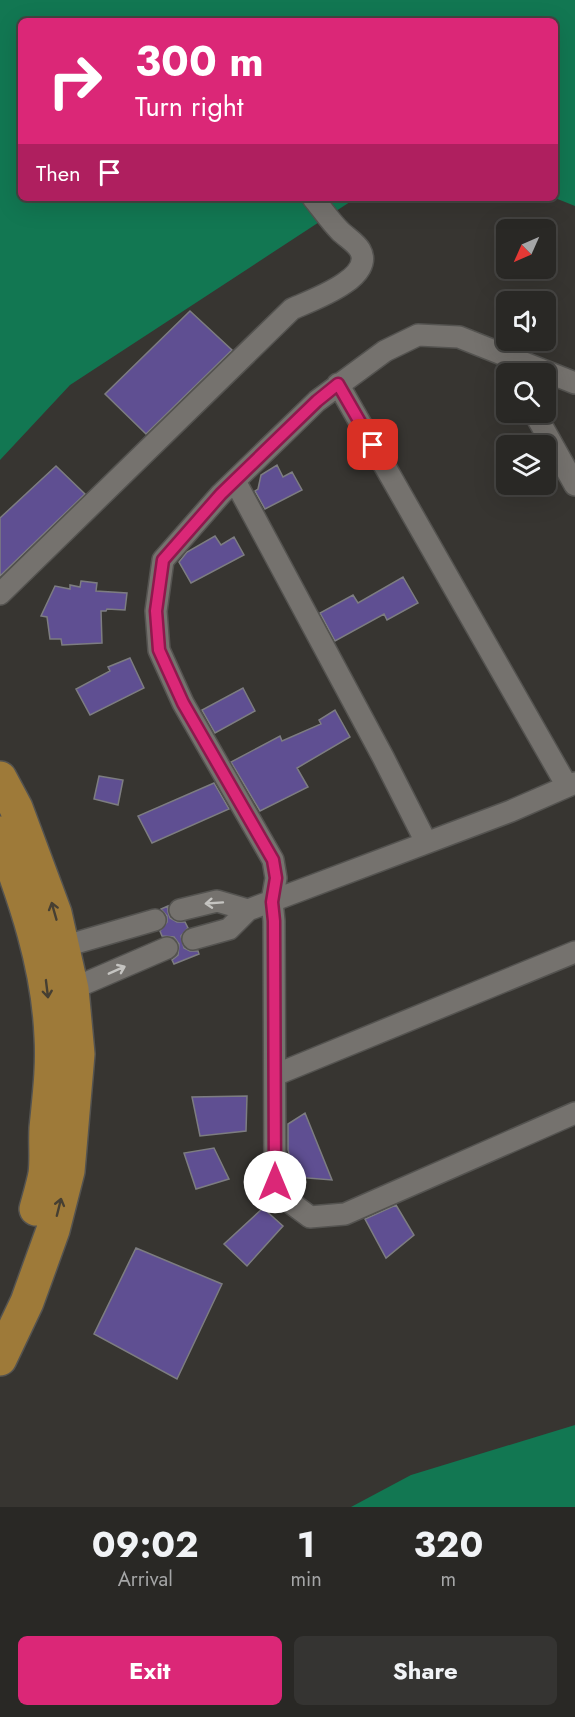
<!DOCTYPE html>
<html lang="en">
<head>
<meta charset="utf-8">
<style>
  body { margin:0; font-family:Jost,sans-serif; background:#353432; color:#f1f3f6; height:100vh; display:flex; flex-direction:column; font-size:22px; white-space:nowrap }
  * { box-sizing:border-box; margin:0 }
  p { font-size:20px; color:#a5a6a7 }
  .icon { flex:none; width:33px; height:33px; fill:none; stroke:currentColor; stroke-width:2; stroke-linecap:round; stroke-linejoin:round }
  .map { position:relative; height:1507px; overflow:hidden }
  .details { display:flex; flex-direction:column; background:#292825; flex:1 }
  .details>* { flex:none }
  .guide { position:absolute; left:18px; top:18px; width:540px; height:183px; border-radius:9px; box-shadow:0 6px 24px #0002,0 0 0 2px #454442; background:#db2777; color:#fff; overflow:hidden }
  .needle { width:39px; rotate:225deg }
  .buttons { position:absolute; left:496px; top:219px; display:grid; gap:12px }
  .buttons a { display:grid; place-items:center; width:60px; height:60px; border-radius:9px; background:#292825; box-shadow:0 6px 24px #0002,0 0 0 2px #454442; font-size:30px }
  .pin { position:absolute; display:grid; place-items:center; width:51px; height:51px; color:#fff; margin:-26px; border-radius:12px; box-shadow:0 3px 9px #0006 }
  .me { position:absolute; width:66px; margin:-33px; rotate:0deg; stroke-linejoin:round; filter:drop-shadow(0 0 4px #0008) }
  .turn { display:flex; align-items:center; gap:21px; height:126px; padding:0 18px; font-size:27px }
  .turn .icon { width:78px; height:78px; stroke-width:2.5 }
  .turn b { display:block; font-size:42px; line-height:51px }
  .then { display:flex; align-items:center; height:57px; padding:0 18px; background:#0003; gap:12px; font-size:22px }
  .eta { display:flex; justify-content:space-evenly; align-items:center; height:102px; text-align:center }
  .eta b { font-size:36px; font-weight:700; line-height:42px }
  .button { display:flex; gap:12px; margin-top:auto; padding:12px 18px }
  .button a { flex:1; height:69px; border-radius:9px; background:#db2777; color:#fff; font-size:24px; font-weight:700; line-height:69px; text-align:center }
  .button a+a { background:#353432; color:#f1f3f6 }
  .map>svg:first-child { display:block }
  .forest { fill:#127752 }
  .building { fill:#5f4f92; stroke:#7d7d81; stroke-width:1.5 }
  .lines { fill:none; stroke-linecap:round; stroke-linejoin:round }
  .minor-casing { stroke:#545350; stroke-width:24 }
  .trunk-casing { stroke:#545350; stroke-width:36 }
  .minor { stroke:#75726e; stroke-width:21 }
  .trunk { stroke:#9e7a39; stroke-width:33 }
  .oneway { stroke:#c5c4c1 }
  .oneway2 { stroke:#463f32 }
  .route-casing { stroke:#8e194d; stroke-width:15 }
  .route { stroke:#db2777; stroke-width:10 }
</style>
</head>
<body>
<div class="map">
<svg width="575" height="1507" viewBox="0 0 575 1507">
  <rect width="100%" height="100%" fill="#373531"/>
  <!-- forest -->
  <path class="forest" d="M 0,0 L 575,0 L 575,206 L 555,198 L 555,21 L 21,21 L 21,198 L 356,198 L 70,385 L 0,460 Z
    M 575,1425 L 575,1507 L 351,1507 L 411,1475 Z"/>
  <!-- building -->
  <path class="building" d="M 190,311 L 232,350 L 146,434 L 105,394 Z
    M 277,465 L 283,477 L 292,472 L 302,490 L 265,509 L 255,491 L 258,489 L 261,475 Z
    M 56,466 L 85,494 L 0,576 L 0,518 Z
    M 215,536 L 221,545 L 234,537 L 244,555 L 191,583 L 179,562 L 187,552 Z
    M 403,577 L 418,603 L 387,620 L 384,614 L 335,641 L 320,613 L 353,595 L 358,603 Z
    M 81,581 L 97,583 L 96,591 L 127,593 L 125,610 L 107,609 L 106,611 L 101,611 L 102,643 L 62,645 L 61,639 L 50,639 L 47,617 L 41,616 L 55,586 L 70,589 L 70,585 L 80,587 Z
    M 130,658 L 144,688 L 90,715 L 76,689 L 110,671 L 108,667 Z
    M 243,688 L 255,711 L 215,733 L 202,710 Z
    M 335,710 L 350,737 L 297,768 L 308,787 L 260,811 L 231,762 L 280,736 L 282,741 L 321,724 L 319,720 Z
    M 99,776 L 123,780 L 118,805 L 94,799 Z
    M 214,783 L 229,809 L 152,843 L 138,816 Z
    M 168,906 L 168,912 L 170,918 L 177,922 L 185,922 L 188,928 L 181,936 L 184,948 L 190,951 L 198,951 L 199,954 L 174,964 L 172,960 L 178,955 L 179,944 L 174,937 L 162,936 L 160,931 L 167,922 L 167,916 L 161,909 Z
    M 247,1096 L 246,1131 L 200,1136 L 192,1097 Z
    M 305,1113 L 332,1180 L 295,1177 L 288,1150 L 288,1124 Z
    M 214,1148 L 229,1179 L 196,1189 L 184,1153 Z
    M 396,1205 L 414,1235 L 386,1258 L 365,1219 Z
    M 263,1208 L 283,1226 L 247,1266 L 224,1244 Z
    M 136,1248 L 222,1284 L 177,1379 L 94,1334 Z"/>
  <g class="lines">
    <!-- minor casing -->
    <g class="minor-casing">
      <path id="minor" d="M 575,383 L 459,337 L 418,335 L 385,351 L 317,401 L 221,494 L 163,560 L 156,611 L 159,650 L 183,703 L 273,860 L 276,878 L 272,901 L 274,921 L 275,1182 L 287,1200 L 310,1217 L 345,1214 L 575,1113
        M 338,384 L 567,786
        M 534,412 L 575,485
        M 235,481 L 383,757 L 426,842
        M 0,594 L 292,309 C 310,301 376,278 360,250 C 356,243 346,237 340,231 C 330,221 322,209 313,198
        M 180,910 L 217,901 L 248,910
        M 193,939 L 229,929 L 248,910 L 511,811 L 575,783
        M 62,947 L 155,920
        M 72,989 L 167,948
        M 275,1075 L 575,952"/>
    </g>
    <!-- trunk casing -->
    <g class="trunk-casing">
      <path id="trunk" d="M 0,778 L 16,808 L 55,913 L 72,989 L 78,1054 L 68,1171 L 53,1230 L 27,1302 L 0,1359
        M 0,833 C 25,899 48,965 51,1036 C 53,1067 49,1097 46,1128 C 45,1143 47,1159 45,1174 C 43,1185 39,1198 36,1209"/>
    </g>
    <!-- minor -->
    <use href="#minor" class="minor"/>
    <!-- trunk -->
    <use href="#trunk" class="trunk"/>
  </g>
  <!-- one-way arrows -->
  <defs><path id="oneway-shaft" d="M-6 0H5M1.5-3L5.5 0L1.5 3" fill="none" stroke-width="1.6" stroke-linecap="round" stroke-linejoin="round" transform="scale(1.5)"/></defs>
  <g class="oneway">
    <use href="#oneway-shaft" transform="translate(214 903) rotate(176)"/>
    <use href="#oneway-shaft" transform="translate(117 970) rotate(-24)"/>
  </g>
  <g class="oneway2">
    <use href="#oneway-shaft" transform="translate(54 911) rotate(-106)"/>
    <use href="#oneway-shaft" transform="translate(47 989) rotate(83)"/>
    <use href="#oneway-shaft" transform="translate(59 1207) rotate(-76)"/>
  </g>
  <g class="lines">
    <!-- route casing -->
    <g class="route-casing">
      <path id="route" d="M 275,1182 L 274,921 L 272,902 L 276,878 L 273,860 L 183,703 L 159,650 L 156,611 L 163,560 L 221,494 L 317,401 L 338,384 L 373,445"/>
    </g>
    <!-- route -->
    <use href="#route" class="route"/>
  </g>
</svg>
<div class="buttons">
<a><svg class="needle" viewBox="-14 -14 28 28"><path d="M0-13l5 13h-10z" fill="#e53935"/><path d="M0 13l5-13h-10z" fill="#a5a6a7"/></svg></a>
<a><svg class="icon" aria-label="sound" viewBox="0 0 24 24"><path d="M4 9h4l5-4v14l-5-4H4zM17 9q2 3 0 6"/></svg></a>
<a><svg class="icon" aria-label="search" viewBox="0 0 24 24"><circle cx="10" cy="10" r="6"/><path d="M15 15l6 6"/></svg></a>
<a><svg class="icon" aria-label="layers" viewBox="0 0 24 24"><path d="M12 4l9 5-9 5-9-5zM3 14l9 5 9-5"/></svg></a>
</div>
<div class="pin" style="left:373px;top:445px;background:#d93025"><svg class="icon" aria-label="arrive" viewBox="0 0 24 24"><path d="M6 21V4h12l-3 4 3 4H6"/></svg></div>
<svg class="me" style="left:275px;top:1182px" viewBox="-20 -20 40 40"><circle r="19" fill="#fff"/><path d="M0-13L10 11 0 6-10 11z" fill="#db2777"/></svg>
<div class="guide">
<div class="turn"><svg class="icon" aria-label="right" viewBox="0 0 24 24"><path d="M7 20v-9h11M14 6l5 5-5 5"/></svg><div><b>300 m</b>Turn right</div></div>
<div class="then">Then<svg class="icon" aria-label="arrive" viewBox="0 0 24 24"><path d="M6 21V4h12l-3 4 3 4H6"/></svg></div>
</div>
</div>
<section class="details">
<div class="eta">
<div><b>09:02</b><p>Arrival</p></div>
<div><b>1</b><p>min</p></div>
<div><b>320</b><p>m</p></div>
</div>
<div class="button"><a>Exit</a><a>Share</a></div>
</section>
</body>
</html>
